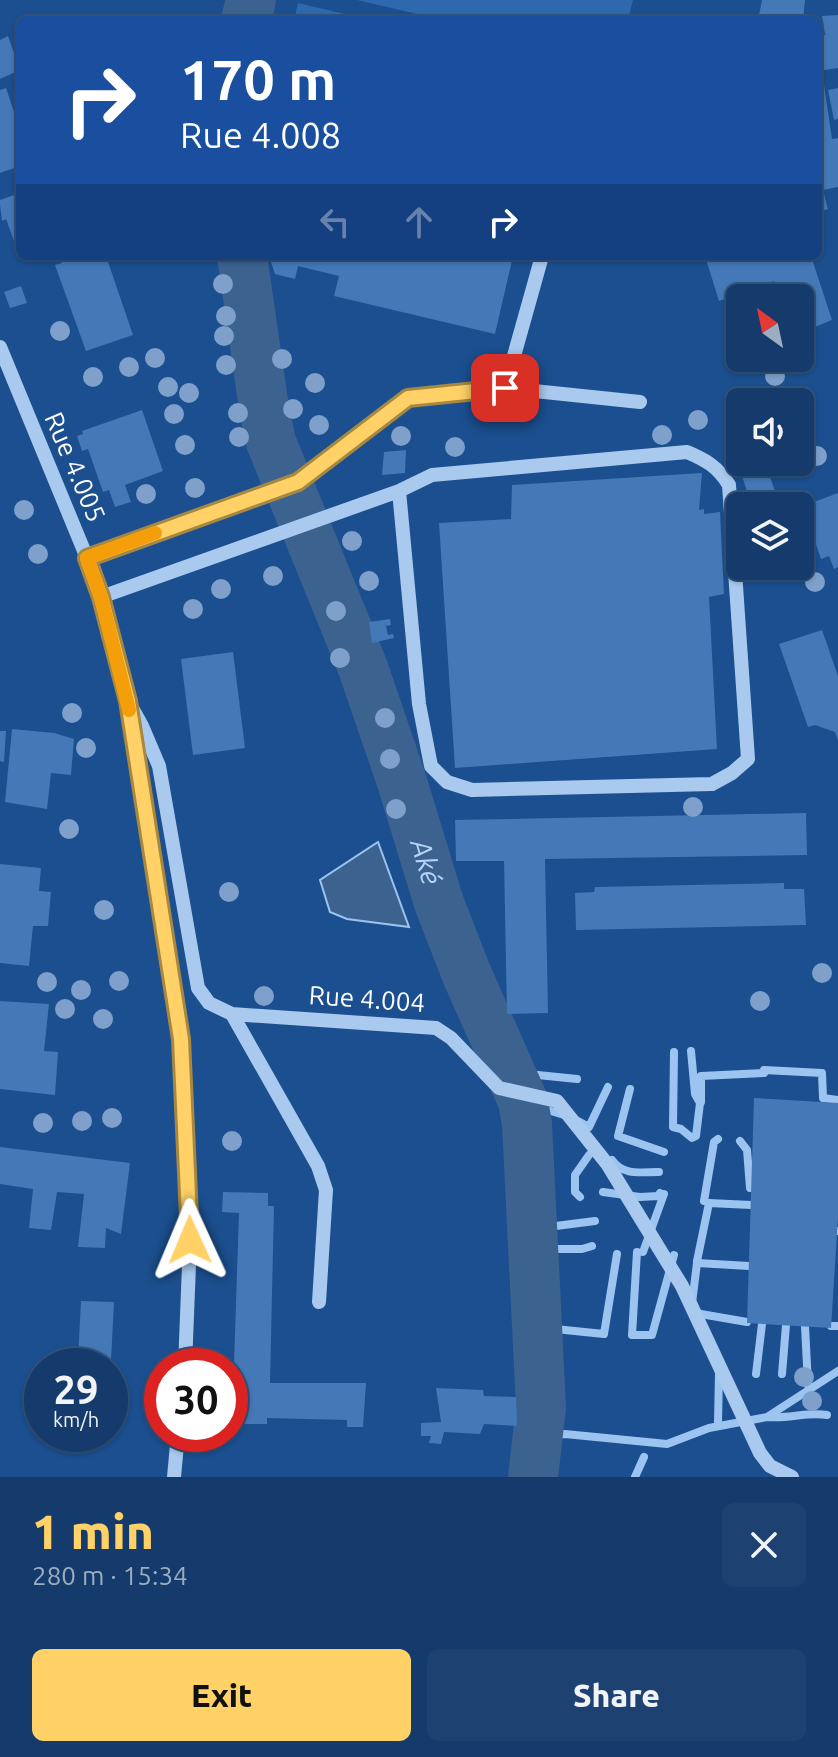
<!DOCTYPE html>
<html lang="en">
<head>
<meta charset="utf-8">
<style>
  body { margin:0; font-family:Ubuntu,sans-serif; background:#1d4271; color:#f1f3f6; height:100vh; display:flex; flex-direction:column; font-size:30px; white-space:nowrap }
  * { box-sizing:border-box; margin:0 }
  p { font-size:26px; color:#9dadc1 }
  .icon { flex:none; width:44px; height:44px; fill:none; stroke:currentColor; stroke-width:2; stroke-linecap:round; stroke-linejoin:round }
  .map { position:relative; height:1477px; overflow:hidden }
  .side { display:flex; flex-direction:column; background:#143b6b; flex:1 }
  .side>* { flex:none }
  .hud { position:absolute; left:16px; top:16px; width:806px; height:244px; border-radius:12px; box-shadow:0 2px 6px #0004,0 0 0 2px #33557e; background:#1a4fa0; color:#fff; overflow:hidden }
  .needle { width:52px; rotate:327deg }
  .tools { position:absolute; left:726px; top:284px; display:grid; gap:16px }
  .tools a { display:grid; place-items:center; width:88px; height:88px; border-radius:12px; background:#143b6b; box-shadow:0 2px 6px #0004,0 0 0 2px #33557e; font-size:40px }
  .speed { position:absolute; left:24px; top:1348px; display:flex; gap:16px; font-size:40px; font-weight:700; text-align:center }
  .speed>* { display:grid; place-content:center; width:104px; height:104px; border-radius:50%; background:#143b6b; box-shadow:0 2px 6px #0004,0 0 0 2px #33557e; line-height:1 }
  .speed small { font-size:20px; font-weight:400 }
  .speed .limit { border:12px solid #d22; background:#fff; color:#111 }
  .pin { position:absolute; display:grid; place-items:center; width:68px; height:68px; color:#fff; margin:-34px; border-radius:16px; box-shadow:0 4px 12px #0006 }
  .me { position:absolute; width:88px; margin:-44px; rotate:359deg; stroke-linejoin:round; filter:drop-shadow(0 0 6px #0008) }
  .turn { display:flex; align-items:center; gap:28px; height:168px; padding:0 32px; font-size:36px }
  .turn .icon { width:104px; height:104px; stroke-width:2.5 }
  .turn b { display:block; font-size:56px; line-height:68px }
  .lanes { display:flex; align-items:center; height:76px; padding:0 32px; background:#0003; justify-content:center; gap:40px; direction:ltr }
  .lanes .off { opacity:.35 }
  .round { display:grid; place-items:center; flex:none; width:84px; height:84px; border-radius:12px; background:#1d4271 }
  .headline { display:flex; align-items:center; justify-content:space-between; height:136px; padding:0 32px }
  h1 { font-size:48px; font-weight:800; line-height:60px; color:#ffd166 }
  .primary-button { display:flex; gap:16px; margin-top:auto; padding:16px 32px }
  .primary-button a { flex:1; height:92px; border-radius:12px; background:#ffd166; color:#111; font-size:32px; font-weight:800; line-height:92px; text-align:center }
  .primary-button a+a { background:#1d4271; color:#f1f3f6 }
  .map>svg:first-child { display:block }
  .green { fill:#2e69ad }
  .water { fill:#3c6290; stroke:#9cc4f0; stroke-width:2 }
  .lines { fill:none; stroke-linecap:round; stroke-linejoin:round }
  .stream { stroke:#9cc4f0; stroke-width:8 }
  .river { stroke:#3c6290; stroke-width:50 }
  .building { fill:#4478b7 }
  .minor { stroke:#a9c9ee; stroke-width:14 }
  .tree { fill:#7ea0ca }
  .route-casing { stroke:#a68842; stroke-width:20 }
  .route { stroke:#ffd166; stroke-width:14 }
  .slow { stroke:#f59e0b; stroke-width:14 }
  .labels { text-anchor:middle; stroke-width:8; stroke-linejoin:round; paint-order:stroke }
  .street-label { font-size:26px; fill:#fff; stroke:#1b4f8f }
  .water-label { font-size:28px; font-style:italic; fill:#b5d3f5; stroke:#1b4f8f }
</style>
</head>
<body>
<div class="map">
<svg width="838" height="1477" viewBox="0 0 838 1477">
  <rect width="100%" height="100%" fill="#1b4f8f"/>
  <!-- green -->
  <path class="green" d="M 357,0 L 633,0 L 628,20 L 443,20 Z
    M 298,3 L 370,20 L 294,20 Z"/>
  <!-- water -->
  <path class="water" d="M 378,842 L 409,927 L 347,919 L 330,912 L 320,880 Z"/>
  <g class="lines">
    <!-- stream -->
    <path class="stream" d="M 674,1052 L 673,1127 L 681,1129 L 692,1138 L 696,1136 L 700,1103 L 695,1094 L 691,1051
      M 528,1074 L 577,1079
      M 630,1089 L 618,1136 L 664,1152
      M 701,1102 L 701,1076 L 764,1073 L 764,1070 L 822,1073 L 823,1098 L 838,1100
      M 538,1107 L 564,1115
      M 576,1120 L 589,1127 L 608,1087
      M 740,1141 L 747,1150 L 750,1188
      M 612,1160 C 623,1176 641,1172 659,1172
      M 603,1192 L 640,1197 L 658,1196 L 660,1193
      M 580,1197 L 575,1192 L 575,1175 L 589,1155
      M 704,1201 L 714,1142 L 718,1139
      M 548,1227 L 595,1221
      M 837,1231 L 838,1231
      M 549,1249 L 582,1249 L 592,1246
      M 637,1252 L 632,1335 L 652,1335 L 674,1255
      M 643,1252 L 664,1194
      M 697,1261 L 709,1203 L 751,1205
      M 692,1303 L 697,1263 L 749,1266
      M 695,1313 L 747,1322
      M 805,1326 L 808,1385
      M 831,1326 L 838,1326
      M 555,1329 L 604,1334 L 617,1254
      M 756,1374 L 762,1324
      M 782,1374 L 786,1325
      M 768,1417 C 789,1419 806,1412 827,1415
      M 718,1423 L 719,1372
      M 542,1437 L 565,1434 L 667,1444 L 709,1428 L 767,1417 L 838,1371
      M 635,1477 L 644,1457"/>
    <!-- river -->
    <g class="river">
      <path d="M 246,20 L 251,0"/>
      <path id="s1" d="M 242,256 L 264,408 L 271,442 L 363,668 L 402,782 L 439,903 L 467,975 L 523,1101 L 527,1124 L 541,1407 L 533,1477"/>
    </g>
  </g>
  <!-- building -->
  <path class="building" d="M 762,0 L 805,0 L 803,20 L 758,20 Z
    M 838,15 L 838,68 L 818,71 L 818,36 L 825,35 L 822,16 Z
    M 8,36 L 20,70 L 0,79 L 0,40 Z
    M 823,78 L 832,139 L 838,138 L 838,187 L 823,190 L 828,209 L 818,212 L 818,79 Z
    M 6,88 L 20,130 L 20,166 L 0,173 L 0,90 Z
    M 838,88 L 838,119 L 834,120 L 828,90 Z
    M 20,193 L 20,247 L 17,249 L 6,219 L 2,221 L 0,205 L 0,200 Z
    M 59,256 L 106,256 L 133,335 L 86,351 L 55,265 L 62,263 Z
    M 269,256 L 513,256 L 495,334 L 334,296 L 339,276 L 298,266 L 295,279 L 275,274 Z
    M 705,256 L 731,256 L 733,261 L 748,256 L 811,256 L 832,320 L 800,333 L 800,298 L 779,298 L 774,281 L 719,301 Z
    M 21,286 L 27,303 L 10,308 L 4,292 Z
    M 740,314 L 740,355 L 739,355 L 728,319 Z
    M 142,410 L 163,471 L 125,485 L 131,502 L 115,507 L 109,490 L 103,492 L 88,449 L 82,451 L 77,436 L 83,434 L 82,431 Z
    M 406,450 L 405,473 L 382,475 L 384,452 Z
    M 766,465 L 780,506 L 752,506 L 741,473 Z
    M 702,473 L 699,510 L 704,509 L 704,514 L 720,512 L 724,594 L 709,597 L 717,749 L 455,768 L 439,523 L 511,519 L 512,485 Z
    M 838,493 L 838,567 L 834,569 L 829,556 L 821,559 L 803,506 Z
    M 390,619 L 391,625 L 386,626 L 388,635 L 393,634 L 394,638 L 372,643 L 369,622 Z
    M 822,630 L 838,676 L 838,740 L 835,732 L 815,725 L 808,727 L 779,644 Z
    M 233,652 L 245,748 L 193,755 L 181,659 Z
    M 12,729 L 54,733 L 74,739 L 71,775 L 51,773 L 47,809 L 5,802 Z
    M 0,731 L 6,731 L 4,762 L 0,761 Z
    M 806,813 L 807,855 L 545,859 L 548,1013 L 507,1014 L 504,861 L 456,861 L 455,820 Z
    M 0,864 L 41,868 L 39,891 L 51,892 L 48,926 L 33,926 L 29,966 L 0,963 Z
    M 784,883 L 784,889 L 804,889 L 806,925 L 576,930 L 575,893 L 594,892 L 595,887 Z
    M 0,1001 L 49,1004 L 44,1051 L 58,1052 L 55,1095 L 0,1089 Z
    M 754,1098 L 838,1103 L 838,1218 L 831,1328 L 747,1323 Z
    M 0,1147 L 130,1163 L 121,1234 L 106,1228 L 105,1248 L 78,1247 L 84,1194 L 57,1192 L 51,1230 L 29,1228 L 33,1189 L 0,1184 Z
    M 223,1192 L 268,1193 L 268,1206 L 274,1206 L 270,1383 L 366,1383 L 363,1427 L 347,1427 L 347,1420 L 267,1418 L 267,1424 L 232,1424 L 239,1213 L 222,1212 Z
    M 81,1301 L 114,1302 L 111,1360 L 78,1359 Z
    M 436,1388 L 483,1390 L 484,1396 L 516,1397 L 517,1426 L 484,1424 L 480,1434 L 444,1432 L 441,1444 L 429,1443 L 431,1436 L 421,1436 L 421,1423 L 441,1422 Z"/>
  <g class="lines">
    <!-- minor -->
    <path class="minor" d="M 0,347 L 87,558 L 101,597 L 128,701 L 181,1039 L 187,1141 L 190,1240 L 185,1366
      M 505,388 L 542,256
      M 87,558 L 298,482 L 408,398 L 505,388 L 640,402
      M 101,597 L 399,491 L 432,475 L 687,452 C 706,460 718,467 729,485 L 748,759 L 732,773 L 712,784 L 472,790 L 447,782 L 431,766 L 419,704 L 399,491
      M 128,701 L 142,726 L 159,766 L 198,988 L 209,1003 L 232,1014 L 436,1028 L 451,1038 L 499,1088 L 557,1101 L 608,1165 L 682,1286 L 760,1453 L 770,1466 L 792,1477
      M 232,1014 L 318,1166 L 326,1190 L 319,1302
      M 174,1477 L 178,1434"/>
  </g>
  <!-- trees -->
  <g class="tree">
    <circle cx="223" cy="284" r="10"/>
    <circle cx="226" cy="316" r="10"/>
    <circle cx="60" cy="331" r="10"/>
    <circle cx="224" cy="336" r="10"/>
    <circle cx="155" cy="358" r="10"/>
    <circle cx="282" cy="359" r="10"/>
    <circle cx="226" cy="365" r="10"/>
    <circle cx="129" cy="367" r="10"/>
    <circle cx="775" cy="376" r="10"/>
    <circle cx="93" cy="377" r="10"/>
    <circle cx="315" cy="383" r="10"/>
    <circle cx="168" cy="387" r="10"/>
    <circle cx="189" cy="393" r="10"/>
    <circle cx="293" cy="409" r="10"/>
    <circle cx="238" cy="413" r="10"/>
    <circle cx="174" cy="414" r="10"/>
    <circle cx="698" cy="420" r="10"/>
    <circle cx="319" cy="425" r="10"/>
    <circle cx="662" cy="435" r="10"/>
    <circle cx="401" cy="436" r="10"/>
    <circle cx="239" cy="437" r="10"/>
    <circle cx="185" cy="445" r="10"/>
    <circle cx="455" cy="447" r="10"/>
    <circle cx="817" cy="456" r="10"/>
    <circle cx="195" cy="488" r="10"/>
    <circle cx="146" cy="494" r="10"/>
    <circle cx="24" cy="510" r="10"/>
    <circle cx="352" cy="541" r="10"/>
    <circle cx="38" cy="554" r="10"/>
    <circle cx="273" cy="576" r="10"/>
    <circle cx="369" cy="581" r="10"/>
    <circle cx="815" cy="582" r="10"/>
    <circle cx="221" cy="589" r="10"/>
    <circle cx="193" cy="609" r="10"/>
    <circle cx="336" cy="611" r="10"/>
    <circle cx="340" cy="658" r="10"/>
    <circle cx="72" cy="713" r="10"/>
    <circle cx="385" cy="718" r="10"/>
    <circle cx="86" cy="748" r="10"/>
    <circle cx="390" cy="759" r="10"/>
    <circle cx="693" cy="807" r="10"/>
    <circle cx="396" cy="809" r="10"/>
    <circle cx="69" cy="829" r="10"/>
    <circle cx="229" cy="892" r="10"/>
    <circle cx="104" cy="910" r="10"/>
    <circle cx="822" cy="973" r="10"/>
    <circle cx="119" cy="981" r="10"/>
    <circle cx="47" cy="982" r="10"/>
    <circle cx="81" cy="990" r="10"/>
    <circle cx="264" cy="996" r="10"/>
    <circle cx="760" cy="1001" r="10"/>
    <circle cx="65" cy="1009" r="10"/>
    <circle cx="103" cy="1019" r="10"/>
    <circle cx="112" cy="1118" r="10"/>
    <circle cx="82" cy="1121" r="10"/>
    <circle cx="43" cy="1123" r="10"/>
    <circle cx="232" cy="1141" r="10"/>
    <circle cx="804" cy="1377" r="10"/>
    <circle cx="812" cy="1401" r="10"/>
  </g>
  <g class="lines">
    <!-- route casing -->
    <g class="route-casing">
      <path id="route" d="M 190,1240 L 181,1039 L 128,701 L 101,597 L 87,558 L 298,482 L 408,398 L 505,388"/>
    </g>
    <!-- route -->
    <use href="#route" class="route"/>
    <!-- slow -->
    <path class="slow" d="M 129,710 L 101,597 L 87,558 L 155,533"/>
  </g>
  <g class="labels">
    <!-- street labels -->
    <g class="street-label">
      <text transform="translate(75 467) rotate(67)" y="9">Rue 4.005</text>
      <text transform="translate(367 999) rotate(4)" y="9">Rue 4.004</text>
    </g>
    <!-- water labels -->
    <g class="water-label">
      <text dy="10" stroke="none"><textPath href="#s1" startOffset="636">Aké</textPath></text>
    </g>
  </g>
</svg>
<div class="tools">
<a><svg class="needle" viewBox="-14 -14 28 28"><path d="M0-13l5 13h-10z" fill="#e53935"/><path d="M0 13l5-13h-10z" fill="#9dadc1"/></svg></a>
<a><svg class="icon" aria-label="sound" viewBox="0 0 24 24"><path d="M4 9h4l5-4v14l-5-4H4zM17 9q2 3 0 6"/></svg></a>
<a><svg class="icon" aria-label="layers" viewBox="0 0 24 24"><path d="M12 4l9 5-9 5-9-5zM3 14l9 5 9-5"/></svg></a>
</div>
<div class="speed"><div>29<small>km/h</small></div><div class="limit">30</div></div>
<div class="pin" style="left:505px;top:388px;background:#d93025"><svg class="icon" aria-label="arrive" viewBox="0 0 24 24"><path d="M6 21V4h12l-3 4 3 4H6"/></svg></div>
<svg class="me" style="left:190px;top:1240px" viewBox="-20 -20 40 40"><path d="M0-17L14 15 0 8-14 15z" fill="#ffd166" stroke="#fff" stroke-width="4"/></svg>
<div class="hud">
<div class="turn"><svg class="icon" aria-label="right" viewBox="0 0 24 24"><path d="M7 20v-9h11M14 6l5 5-5 5"/></svg><div><b>170 m</b>Rue 4.008</div></div>
<div class="lanes"><svg class="icon off" aria-label="left" viewBox="0 0 24 24"><path d="M17 20v-9H6M10 6l-5 5 5 5"/></svg><svg class="icon off" aria-label="ahead" viewBox="0 0 24 24"><path d="M12 20V5M6 11l6-6 6 6"/></svg><svg class="icon" aria-label="right" viewBox="0 0 24 24"><path d="M7 20v-9h11M14 6l5 5-5 5"/></svg></div>
</div>
</div>
<section class="side">
<div class="headline"><div><h1>1 min</h1><p>280 m · 15:34</p></div><a class="round"><svg class="icon" aria-label="close" viewBox="0 0 24 24"><path d="M6 6l12 12M18 6L6 18"/></svg></a></div>
<div class="primary-button"><a>Exit</a><a>Share</a></div>
</section>
</body>
</html>
